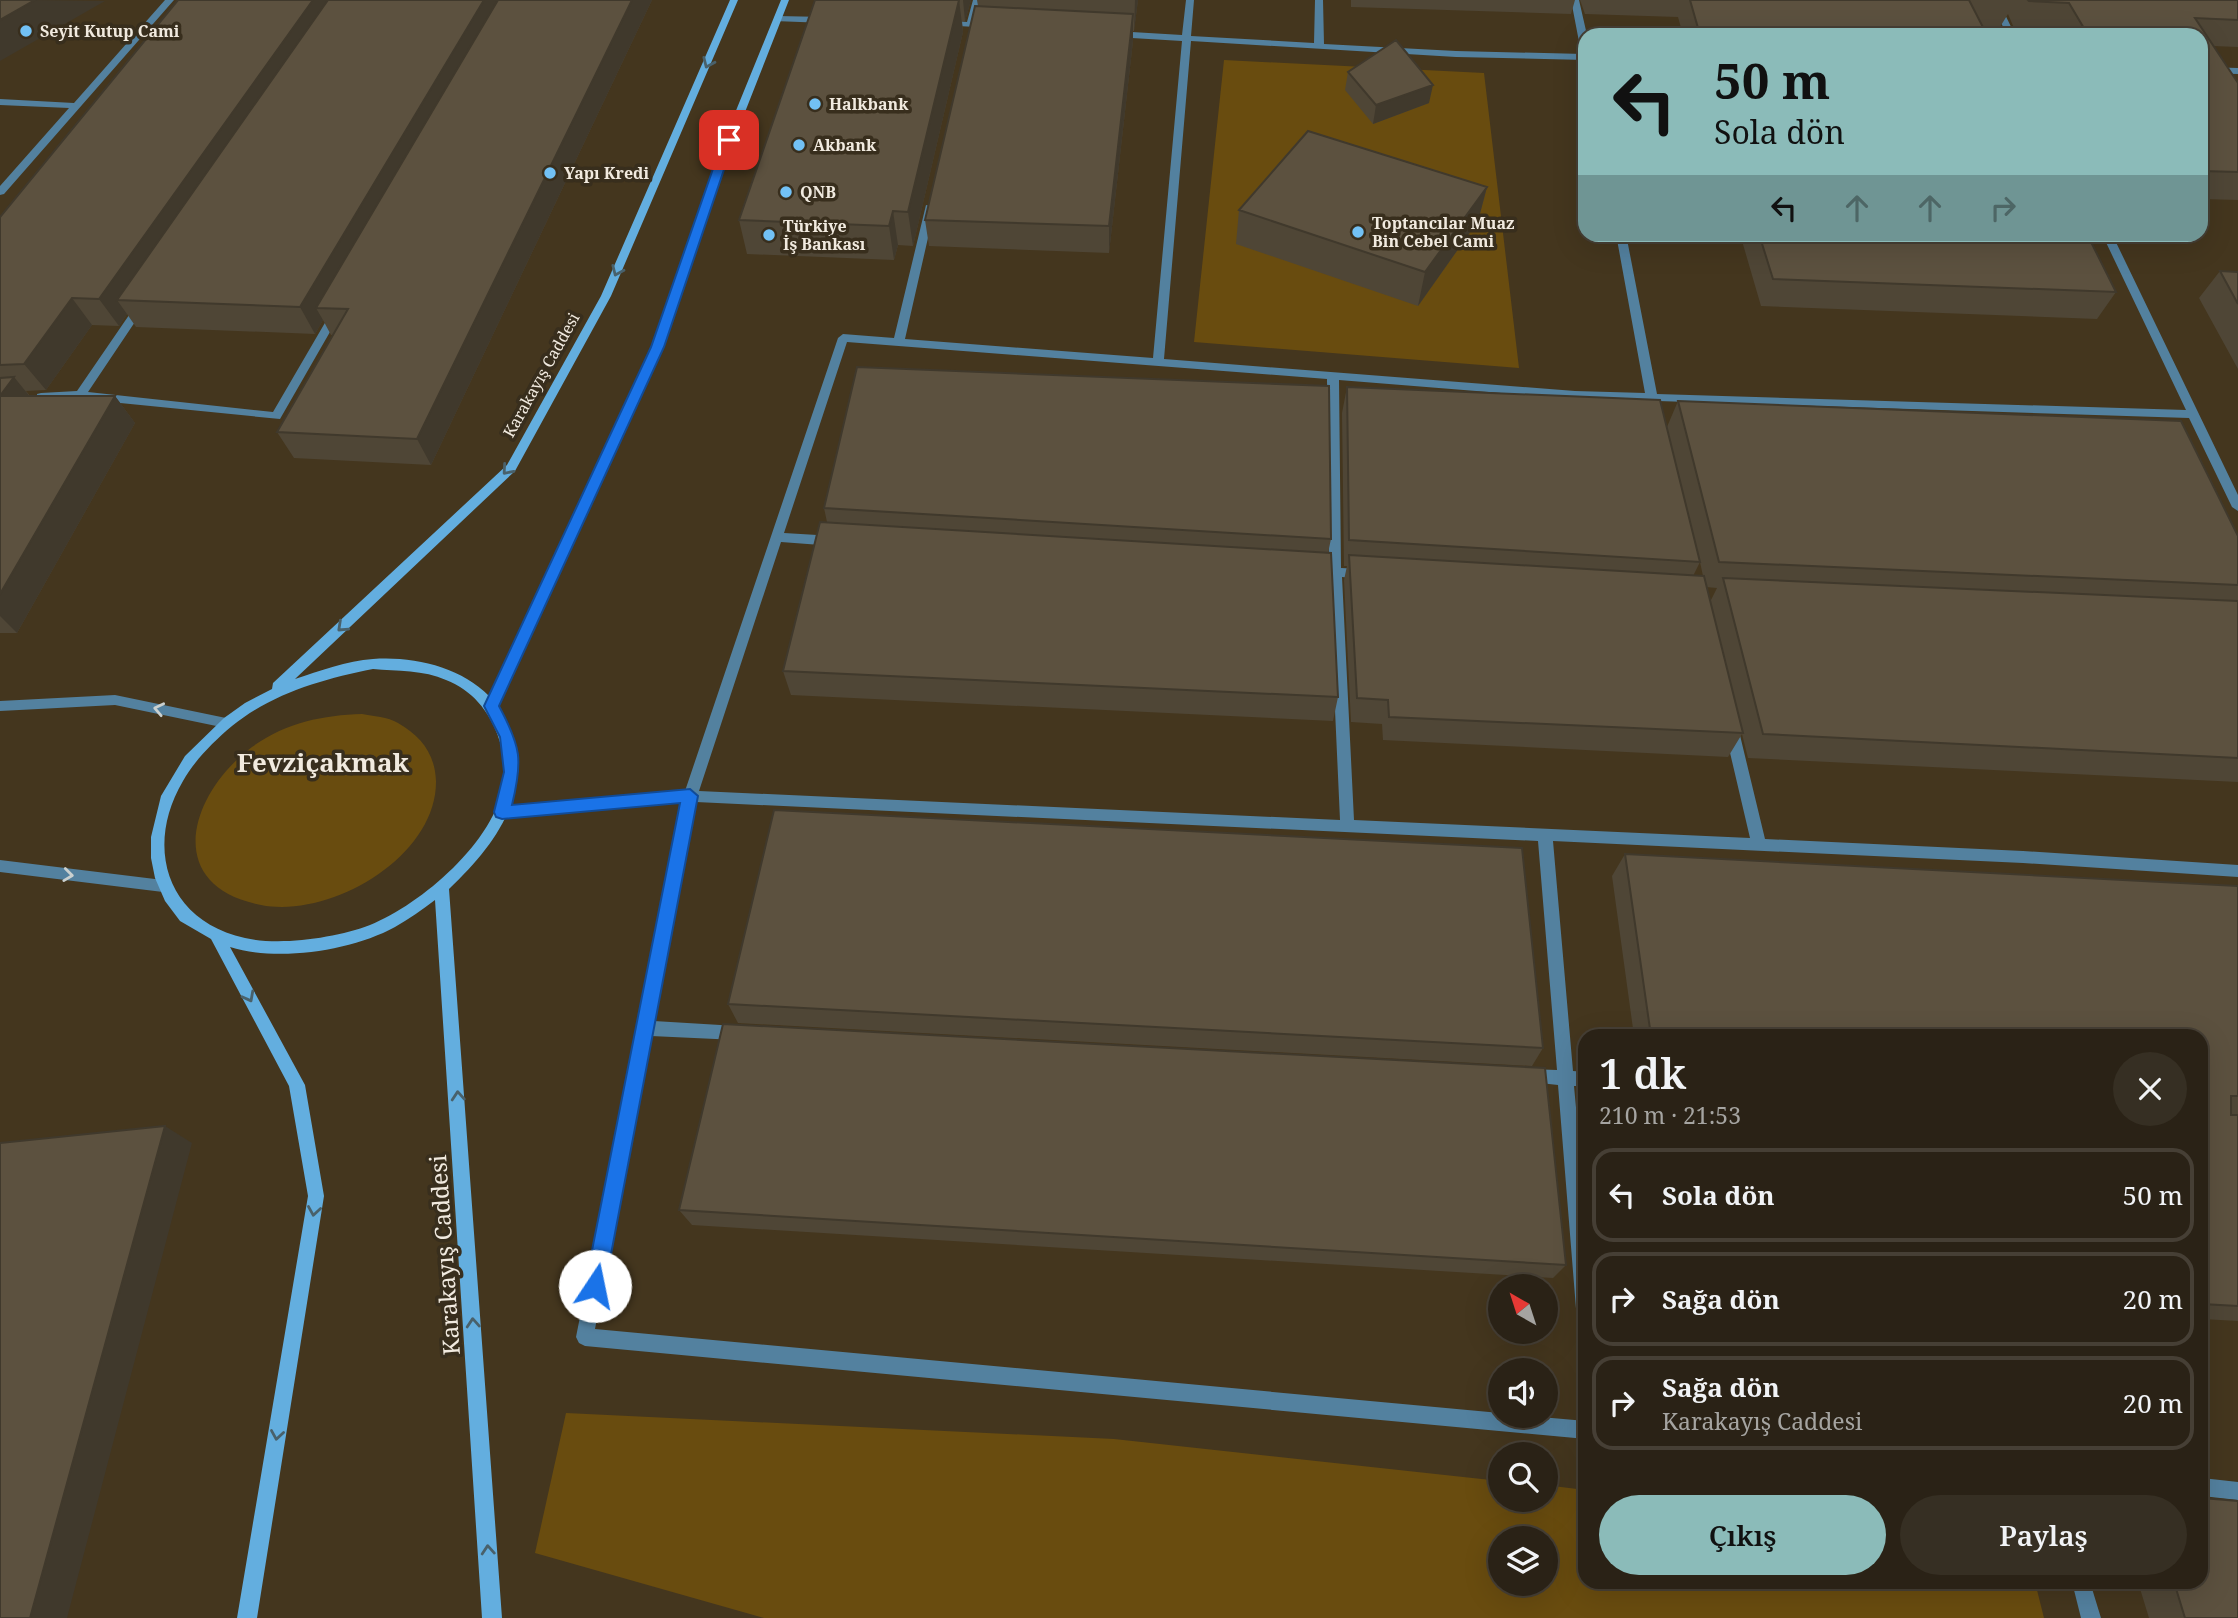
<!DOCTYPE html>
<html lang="tr">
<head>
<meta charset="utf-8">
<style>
  body { margin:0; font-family:"Noto Serif",serif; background:#362f23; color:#f1f3f6; height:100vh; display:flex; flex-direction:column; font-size:26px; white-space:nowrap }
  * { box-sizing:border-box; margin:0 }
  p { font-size:23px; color:#a5a4a1 }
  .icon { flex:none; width:38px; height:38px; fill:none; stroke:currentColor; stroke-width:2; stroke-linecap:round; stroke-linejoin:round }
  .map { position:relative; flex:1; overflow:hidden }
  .drawer { position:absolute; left:1578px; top:1029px; width:630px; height:560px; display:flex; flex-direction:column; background:#2a2216; border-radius:21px; box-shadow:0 7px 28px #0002,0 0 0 2px #463f35 }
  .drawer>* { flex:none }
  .top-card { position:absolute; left:1578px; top:28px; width:630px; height:214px; border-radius:21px; box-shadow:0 7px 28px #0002,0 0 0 2px #463f35; background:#8bbbb9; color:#111; overflow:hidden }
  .needle { width:46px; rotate:321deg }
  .tools { position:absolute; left:1488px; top:1274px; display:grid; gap:14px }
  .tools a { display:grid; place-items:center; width:70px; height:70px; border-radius:50%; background:#2a2216; box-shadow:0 7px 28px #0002,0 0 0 2px #463f35; font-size:35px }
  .pin { position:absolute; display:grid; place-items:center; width:60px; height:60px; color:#fff; margin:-30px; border-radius:14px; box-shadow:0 4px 10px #0006 }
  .me { position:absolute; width:77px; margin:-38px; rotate:11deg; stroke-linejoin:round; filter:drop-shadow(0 0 5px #0008) }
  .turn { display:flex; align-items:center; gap:24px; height:147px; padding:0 21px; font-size:32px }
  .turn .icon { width:91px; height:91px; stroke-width:2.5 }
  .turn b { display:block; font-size:49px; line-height:60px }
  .lanes { display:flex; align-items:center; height:66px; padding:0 21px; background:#0003; justify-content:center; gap:35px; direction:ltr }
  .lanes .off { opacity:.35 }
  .round { display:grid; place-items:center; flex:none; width:74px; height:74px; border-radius:37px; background:#362f23 }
  .headline { display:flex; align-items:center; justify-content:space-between; height:119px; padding:0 21px }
  h1 { font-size:42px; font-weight:600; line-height:52px }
  .primary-button { display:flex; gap:14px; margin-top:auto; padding:14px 21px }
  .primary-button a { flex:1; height:80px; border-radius:42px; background:#8bbbb9; color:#111; font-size:28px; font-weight:600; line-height:80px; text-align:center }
  .primary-button a+a { background:#362f23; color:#f1f3f6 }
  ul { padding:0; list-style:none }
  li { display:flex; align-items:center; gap:21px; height:94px; margin:0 14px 10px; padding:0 7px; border:4px solid #463f35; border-radius:21px }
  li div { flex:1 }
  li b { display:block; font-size:26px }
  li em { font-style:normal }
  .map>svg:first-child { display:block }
  .built { fill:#44361e; fill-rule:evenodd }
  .green { fill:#694c0f; fill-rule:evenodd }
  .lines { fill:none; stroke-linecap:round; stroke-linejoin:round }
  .street { fill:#53819f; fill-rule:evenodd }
  .secondary { fill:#63aedf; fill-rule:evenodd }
  .wall { fill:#4f4636; fill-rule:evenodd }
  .shaded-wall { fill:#40392c }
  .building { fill:#5c513f; stroke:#40392c; stroke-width:2 }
  .oneway { stroke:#49616b }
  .oneway2 { stroke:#cad0cf }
  .route { fill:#1a73e8; stroke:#114b97; stroke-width:2 }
  .poi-dot { fill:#72c1f5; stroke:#382e1d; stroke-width:2.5 }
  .labels { text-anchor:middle; stroke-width:7; stroke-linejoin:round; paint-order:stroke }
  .far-poi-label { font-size:16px; font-weight:bold; fill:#f1eadf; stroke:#382e1d; text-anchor:start }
  .far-street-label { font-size:16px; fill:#f1eadf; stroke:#382e1d }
  .near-street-label { font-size:23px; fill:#f1eadf; stroke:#382e1d }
  .district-label { font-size:26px; font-weight:bold; fill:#f1eadf; stroke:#382e1d }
</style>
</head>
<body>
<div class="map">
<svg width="2238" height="1618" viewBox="0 0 2238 1618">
  <rect width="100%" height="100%" fill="#382e1d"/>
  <!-- built -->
  <path class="built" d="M 0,0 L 2238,0 L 2238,1618 L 0,1618 ZM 1586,35 L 2202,35 L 2202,234 L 1586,234 ZM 1586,1036 L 2202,1036 L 2202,1582 L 1586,1582 ZM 1500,1286 L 1545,1286 L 1545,1332 L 1500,1332 ZM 1500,1370 L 1545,1370 L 1545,1416 L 1500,1416 ZM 1500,1454 L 1545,1454 L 1545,1500 L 1500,1500 ZM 1500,1538 L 1545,1538 L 1545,1584 L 1500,1584 Z"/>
  <!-- green -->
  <path class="green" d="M 1224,60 L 1484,73 L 1519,368 L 1194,342 Z
    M 362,714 C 373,716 388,717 398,723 C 421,736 435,754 436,781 C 437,857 330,919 261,905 C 162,886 189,794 252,747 C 285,723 323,715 362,714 Z
    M 566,1413 L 1114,1439 L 1500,1481 L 1500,1500 L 1545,1500 L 1545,1485 L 1585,1490 L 1586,1582 L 2035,1582 L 2044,1618 L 764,1618 L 535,1553 ZM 1500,1538 L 1545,1538 L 1545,1584 L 1500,1584 Z"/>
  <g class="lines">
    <!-- street -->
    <path class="street" d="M 165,0 L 174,0 L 4,194 L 0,195 L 0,186 L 69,108 L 0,105 L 0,99 L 74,103 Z
      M 973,0 L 981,0 L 976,22 L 993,24 L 993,28 L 941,25 L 941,21 L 944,20 L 967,22 Z
      M 1186,0 L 1194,0 L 1191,36 L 1314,43 L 1315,0 L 1323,0 L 1324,44 L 1456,51 L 1584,54 L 1581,52 L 1571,0 L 1579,0 L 1587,35 L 1586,60 L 1456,57 L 1191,41 L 1164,359 L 1575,391 L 1645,393 L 1616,234 L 1626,234 L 1657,394 L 2186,410 L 2102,234 L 2112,234 L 2238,495 L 2238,511 L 2232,507 L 2189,418 L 1658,401 L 1657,408 L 1649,408 L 1647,401 L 1575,399 L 1339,380 L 1341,568 L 1362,569 L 1368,574 L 1362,579 L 1342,577 L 1354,820 L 1750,838 L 1724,727 L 1726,723 L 1736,723 L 1738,727 L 1765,839 L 2023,851 L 2238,865 L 2238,877 L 2023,863 L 1553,841 L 1573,1071 L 1586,1072 L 1586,1086 L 1574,1086 L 1586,1216 L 1586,1329 L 1580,1327 L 1577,1321 L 1558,1085 L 1521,1081 L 1519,1076 L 1521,1071 L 1527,1069 L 1557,1070 L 1538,841 L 696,802 L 654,1021 L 737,1026 L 742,1028 L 745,1033 L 742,1038 L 737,1040 L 651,1036 L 595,1329 L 1500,1413 L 1500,1416 L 1529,1416 L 1586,1421 L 1586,1439 L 585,1346 L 579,1343 L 576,1337 L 682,803 L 502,818 L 497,816 L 495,812 L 497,808 L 502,806 L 685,791 L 838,338 L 843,334 L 894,338 L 926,205 L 935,207 L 905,339 L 1153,358 L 1182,41 L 1115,37 L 1111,34 L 1115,31 L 1182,35 ZM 847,342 L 1327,379 L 1329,567 L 1315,566 L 1309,571 L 1315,576 L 1329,577 L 1340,820 L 699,791 L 781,542 L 834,546 L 840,541 L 834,536 L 784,533 Z
      M 1990,0 L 1998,0 L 2015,35 L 2007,35 Z
      M 777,16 L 826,17 L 830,20 L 826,23 L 774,21 L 774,17 Z
      M 2202,67 L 2238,68 L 2238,74 L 2202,73 Z
      M 142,301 L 147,304 L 88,392 L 273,412 L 333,309 L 341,309 L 342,311 L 280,419 L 80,399 L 37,400 L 37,394 L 41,393 L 77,391 L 138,302 Z
      M 115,695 L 226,718 L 233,723 L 226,728 L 115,705 L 0,711 L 0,701 Z
      M 0,860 L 163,880 L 168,882 L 170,886 L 168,890 L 163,892 L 0,872 Z
      M 2202,1478 L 2238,1482 L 2238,1500 L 2202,1496 Z
      M 2072,1582 L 2090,1582 L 2101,1618 L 2081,1618 Z"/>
    <!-- secondary -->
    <path class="secondary" d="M 730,0 L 738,0 L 611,296 L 515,471 L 295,679 C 319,671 347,661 373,659 C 413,656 461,667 489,696 L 651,347 L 724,140 L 781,0 L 789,0 L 734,140 L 663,347 L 497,707 C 543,778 503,838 449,889 L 502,1618 L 482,1618 L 435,900 C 422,910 409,919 395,927 C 351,951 278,962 230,947 L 305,1085 L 324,1196 L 257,1618 L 237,1618 L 308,1196 L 289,1086 L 211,939 L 180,921 L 165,901 L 155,878 L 151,858 L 151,837 L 161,796 L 185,756 L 224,718 L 245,703 L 272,689 L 273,683 L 507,465 L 601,296 ZM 373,669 C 397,671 424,670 446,680 C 472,690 489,711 498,736 C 503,751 506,767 504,783 C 495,841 422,904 370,925 C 336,938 280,946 245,938 C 167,921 144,847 183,781 C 195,760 213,742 232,726 C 273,693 323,679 373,669 Z"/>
  </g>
  <!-- wall -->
  <path class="wall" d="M 652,0 L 431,465 L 294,458 L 277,432 L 333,335 L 331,335 L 323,320 L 315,334 L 136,327 L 127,314 L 119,326 L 92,325 L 46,390 L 26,391 L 30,396 L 115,396 L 135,423 L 17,633 L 0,633 L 0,217 Z
    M 815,0 L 971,0 L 965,21 L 962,21 L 963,32 L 913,246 L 898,245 L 894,260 L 747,254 L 739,220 Z
    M 977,0 L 1138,0 L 1134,31 L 1133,31 L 1133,41 L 1109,253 L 929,246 L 925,220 L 978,6 Z
    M 1351,0 L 1575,0 L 1571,14 L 1351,7 Z
    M 1580,0 L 2238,0 L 2238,47 L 2213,46 L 2238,83 L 2238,200 L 2202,199 L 2202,35 L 2058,35 L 2055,29 L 2014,28 L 2008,14 L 2000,27 L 1983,27 L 1987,35 L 1683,35 L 1678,17 L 1585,14 Z
    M 1348,72 L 1429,103 L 1373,124 L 1345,90 Z
    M 1487,187 L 1478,221 L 1418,306 L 1236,244 L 1239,210 Z
    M 1740,234 L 2087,234 L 2116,292 L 2097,319 L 1761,306 Z
    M 2220,271 L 2238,272 L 2238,369 L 2199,298 Z
    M 1347,387 L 1667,427 L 1678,401 L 2238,536 L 2238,782 L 1748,758 L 1742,734 L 1728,757 L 1383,740 L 1382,724 L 1351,722 L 1344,580 L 1347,566 L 1344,566 L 1342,413 ZM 1700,562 L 1703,576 L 1693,576 ZM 1706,587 L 1717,588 L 1710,602 Z
    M 824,508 L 1331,539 L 1328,553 L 1338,697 L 1333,721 L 791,695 L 783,671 L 827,522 Z
    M 1625,854 L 2238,886 L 2238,1114 L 2231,1114 L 2238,1115 L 2238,1321 L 2202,1319 L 2202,1036 L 1634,1036 L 1612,876 Z
    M 728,1004 L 1543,1048 L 1532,1066 L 738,1023 Z
    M 679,1210 L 1566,1265 L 1553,1278 L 692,1225 Z
    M 2138,1582 L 2202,1582 L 2238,1618 L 2149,1618 Z"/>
  <!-- shaded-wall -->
  <path class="shaded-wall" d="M 35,0 L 105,1 L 0,61 L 0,20 Z
    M 313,0 L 344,0 L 117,300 L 127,314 L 119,326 L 99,299 Z
    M 484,0 L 509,0 L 316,308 L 323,320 L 315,334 L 300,307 Z
    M 632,0 L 652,0 L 431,465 L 417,439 Z
    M 959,0 L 963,32 L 913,246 L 908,212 Z
    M 963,0 L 971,0 L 965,21 Z
    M 1135,0 L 1138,0 L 1134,31 Z
    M 1133,14 L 1133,41 L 1109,253 L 1109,226 Z
    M 1433,85 L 1429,103 L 1373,124 L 1376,105 Z
    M 1487,187 L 1478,221 L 1418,306 L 1425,272 Z
    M 893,211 L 898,245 L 894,260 L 889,226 Z
    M 72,298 L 92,325 L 46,390 L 24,364 Z
    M 14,377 L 36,404 L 0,396 Z
    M 115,396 L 135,423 L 17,633 L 0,616 L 0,594 Z
    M 165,1126 L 192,1143 L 67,1618 L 30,1618 Z"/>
  <!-- building -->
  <path class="building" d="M 0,0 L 35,0 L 0,20 Z
    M 178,0 L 313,0 L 99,299 L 72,298 L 24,364 L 0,365 L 0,217 Z
    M 328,0 L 484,0 L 300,307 L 117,300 Z
    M 498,0 L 632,0 L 417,439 L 277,432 L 348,309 L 316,308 Z
    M 815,0 L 959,0 L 908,212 L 893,211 L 889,226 L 739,220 Z
    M 1690,0 L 1969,0 L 1987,35 L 1700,35 Z
    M 2028,0 L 2238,0 L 2238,20 L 2195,18 L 2238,83 L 2238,172 L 2202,171 L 2202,35 L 2088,35 L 2069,3 L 2029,1 Z
    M 975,6 L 1133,14 L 1109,226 L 925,220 Z
    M 1396,40 L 1433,85 L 1376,105 L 1348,72 Z
    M 1308,131 L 1487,187 L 1425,272 L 1239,210 Z
    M 1759,234 L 2087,234 L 2116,292 L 1773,279 Z
    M 2220,271 L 2238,272 L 2238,304 Z
    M 857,367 L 1329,386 L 1331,539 L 824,508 Z
    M 14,377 L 0,396 L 115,396 L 0,594 L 0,378 Z
    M 1347,387 L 1660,400 L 1700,562 L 1349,540 Z
    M 1678,401 L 2181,421 L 2238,536 L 2238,585 L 1719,562 Z
    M 820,522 L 1331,553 L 1338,697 L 783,671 Z
    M 1349,555 L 1704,576 L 1743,733 L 1389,717 L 1388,700 L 1357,698 Z
    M 1723,578 L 2238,601 L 2238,758 L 1763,734 Z
    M 774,810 L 1522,848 L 1543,1048 L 728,1004 Z
    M 1625,854 L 2238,886 L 2238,1096 L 2231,1096 L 2231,1115 L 2238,1115 L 2238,1306 L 2202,1304 L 2202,1036 L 1651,1036 Z
    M 723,1024 L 1545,1068 L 1566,1265 L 679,1210 Z
    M 165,1126 L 30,1618 L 0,1618 L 0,1143 Z
    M 2202,1498 L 2238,1501 L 2238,1618 L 2185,1618 L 2174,1582 L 2202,1582 Z"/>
  <!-- one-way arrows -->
  <defs><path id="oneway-chevron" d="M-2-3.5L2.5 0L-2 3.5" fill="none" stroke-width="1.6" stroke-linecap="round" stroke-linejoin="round" transform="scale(1.75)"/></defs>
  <g class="oneway">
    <use href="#oneway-chevron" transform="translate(708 63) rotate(114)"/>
    <use href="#oneway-chevron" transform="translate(617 271) rotate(114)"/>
    <use href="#oneway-chevron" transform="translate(507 470) rotate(131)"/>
    <use href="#oneway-chevron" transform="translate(342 627) rotate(137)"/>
    <use href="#oneway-chevron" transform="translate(249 997) rotate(62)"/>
    <use href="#oneway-chevron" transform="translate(458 1096) rotate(-94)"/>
    <use href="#oneway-chevron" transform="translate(314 1211) rotate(99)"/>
    <use href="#oneway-chevron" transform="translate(473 1323) rotate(-94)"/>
    <use href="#oneway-chevron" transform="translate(277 1435) rotate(99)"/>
    <use href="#oneway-chevron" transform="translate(488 1550) rotate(-94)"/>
  </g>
  <g class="oneway2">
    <use href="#oneway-chevron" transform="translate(159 709) rotate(-168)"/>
    <use href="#oneway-chevron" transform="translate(68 875) rotate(7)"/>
  </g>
  <!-- route -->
  <path class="route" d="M 729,137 L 734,140 L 664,347 L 499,706 C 521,747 523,760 512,805 L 690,789 L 698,796 L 605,1286 L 602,1292 L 595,1295 L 588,1292 L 585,1286 L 680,803 L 502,819 L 496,817 L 494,812 L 504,772 L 500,737 L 484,706 L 651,347 L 723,140 Z"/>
  <!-- markers -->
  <g class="poi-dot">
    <circle cx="26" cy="31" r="7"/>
    <circle cx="815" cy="104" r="7"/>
    <circle cx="799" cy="145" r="7"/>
    <circle cx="550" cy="173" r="7"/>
    <circle cx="786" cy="192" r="7"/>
    <circle cx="1358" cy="232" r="7"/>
    <circle cx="769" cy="235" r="7"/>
  </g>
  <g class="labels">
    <!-- far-poi labels -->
    <g class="far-poi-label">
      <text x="40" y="37">Seyit Kutup Cami</text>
      <text x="829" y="110">Halkbank</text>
      <text x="813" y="151">Akbank</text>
      <text x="564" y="179">Yapı Kredi</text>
      <text x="800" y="198">QNB</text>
      <text x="1372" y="229">Toptancılar Muaz<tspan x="1372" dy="18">Bin Cebel Cami</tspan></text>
      <text x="783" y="232">Türkiye<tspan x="783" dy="18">İş Bankası</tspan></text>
    </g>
    <!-- far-street labels -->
    <g class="far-street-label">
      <text transform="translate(541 375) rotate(-61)" y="6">Karakayış Caddesi</text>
    </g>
    <!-- near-street labels -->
    <g class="near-street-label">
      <text transform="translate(445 1255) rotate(-94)" y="8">Karakayış Caddesi</text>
    </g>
    <!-- district labels -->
    <g class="district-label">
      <text x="323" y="772">Fevziçakmak</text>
    </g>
  </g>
</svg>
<div class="tools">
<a><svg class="needle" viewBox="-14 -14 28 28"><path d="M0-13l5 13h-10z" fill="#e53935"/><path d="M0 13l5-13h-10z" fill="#a5a4a1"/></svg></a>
<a><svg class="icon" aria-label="sound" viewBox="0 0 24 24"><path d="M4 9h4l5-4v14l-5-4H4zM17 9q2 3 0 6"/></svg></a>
<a><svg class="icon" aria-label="search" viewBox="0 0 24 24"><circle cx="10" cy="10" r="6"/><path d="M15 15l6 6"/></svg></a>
<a><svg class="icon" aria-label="layers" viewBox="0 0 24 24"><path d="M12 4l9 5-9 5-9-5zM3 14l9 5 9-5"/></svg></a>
</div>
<div class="pin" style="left:729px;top:140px;background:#d93025"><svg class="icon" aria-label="arrive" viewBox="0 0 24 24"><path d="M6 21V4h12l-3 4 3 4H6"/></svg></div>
<svg class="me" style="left:595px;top:1286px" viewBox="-20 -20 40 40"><circle r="19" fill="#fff"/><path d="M0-13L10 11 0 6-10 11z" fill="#1a73e8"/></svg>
<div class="top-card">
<div class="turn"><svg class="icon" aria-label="left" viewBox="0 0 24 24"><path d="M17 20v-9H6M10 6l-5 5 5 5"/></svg><div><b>50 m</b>Sola dön</div></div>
<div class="lanes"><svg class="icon" aria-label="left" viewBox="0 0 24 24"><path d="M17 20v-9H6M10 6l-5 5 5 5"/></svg><svg class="icon off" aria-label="ahead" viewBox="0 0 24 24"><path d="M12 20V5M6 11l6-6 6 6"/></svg><svg class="icon off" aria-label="ahead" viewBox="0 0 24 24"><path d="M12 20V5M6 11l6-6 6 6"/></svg><svg class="icon off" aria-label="right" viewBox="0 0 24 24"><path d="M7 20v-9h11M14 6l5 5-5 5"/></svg></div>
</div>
<section class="drawer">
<div class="headline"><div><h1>1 dk</h1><p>210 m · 21:53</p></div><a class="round"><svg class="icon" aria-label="close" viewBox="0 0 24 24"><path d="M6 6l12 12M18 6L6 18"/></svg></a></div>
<ul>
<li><svg class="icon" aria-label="left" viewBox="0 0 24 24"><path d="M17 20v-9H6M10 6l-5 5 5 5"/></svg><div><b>Sola dön</b></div><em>50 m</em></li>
<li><svg class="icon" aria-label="right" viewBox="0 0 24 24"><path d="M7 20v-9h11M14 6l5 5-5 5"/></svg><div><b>Sağa dön</b></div><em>20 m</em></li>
<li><svg class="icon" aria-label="right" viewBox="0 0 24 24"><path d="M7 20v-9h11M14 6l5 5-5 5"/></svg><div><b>Sağa dön</b><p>Karakayış Caddesi</p></div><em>20 m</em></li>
</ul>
<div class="primary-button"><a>Çıkış</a><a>Paylaş</a></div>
</section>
</div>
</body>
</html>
